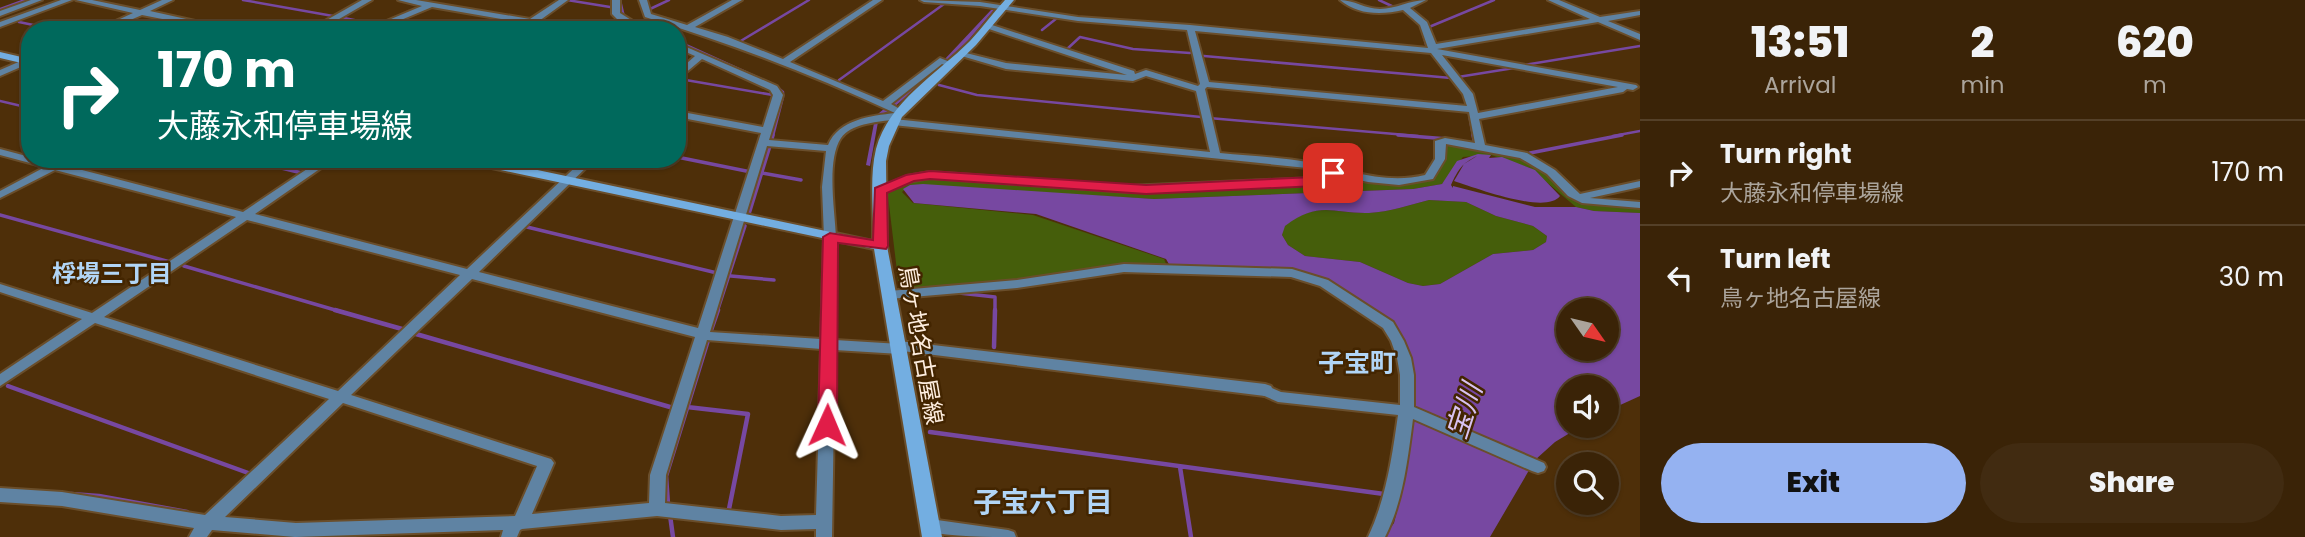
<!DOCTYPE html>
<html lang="en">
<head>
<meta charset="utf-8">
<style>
  body { margin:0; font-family:Poppins,"Noto Sans JP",sans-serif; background:#412b11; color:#f1f3f6; height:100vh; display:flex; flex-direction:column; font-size:26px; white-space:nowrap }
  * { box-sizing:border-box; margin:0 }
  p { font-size:23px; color:#aba49b }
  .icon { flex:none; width:38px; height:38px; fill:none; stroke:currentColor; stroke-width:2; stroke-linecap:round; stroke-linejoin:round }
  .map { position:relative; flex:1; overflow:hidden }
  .details { display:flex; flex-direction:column; background:#3a2307; width:665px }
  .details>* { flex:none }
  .banner { position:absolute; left:21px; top:21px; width:665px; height:147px; border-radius:28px; box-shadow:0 2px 5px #0004,0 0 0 2px #544028; background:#00695c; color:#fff; overflow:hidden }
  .needle { width:46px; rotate:124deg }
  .controls { position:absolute; left:1556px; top:298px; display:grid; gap:14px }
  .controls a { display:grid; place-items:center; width:63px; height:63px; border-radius:50%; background:#3a2307; box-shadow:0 2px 5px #0004,0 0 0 2px #544028; font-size:35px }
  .pin { position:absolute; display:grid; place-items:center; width:60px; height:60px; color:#fff; margin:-30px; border-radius:14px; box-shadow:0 4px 10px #0006 }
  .me { position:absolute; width:77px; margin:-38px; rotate:1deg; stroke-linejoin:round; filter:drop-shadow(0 0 5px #0008) }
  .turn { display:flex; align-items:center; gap:24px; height:147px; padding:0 21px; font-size:32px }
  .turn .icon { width:91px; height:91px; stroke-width:2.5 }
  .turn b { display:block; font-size:49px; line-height:60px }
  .eta { display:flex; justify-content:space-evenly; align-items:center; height:119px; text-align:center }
  .eta b { font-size:42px; font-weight:800; line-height:49px }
  .primary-button { display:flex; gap:14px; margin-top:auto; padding:14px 21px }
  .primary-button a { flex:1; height:80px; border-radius:42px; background:#95b2f1; color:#111; font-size:28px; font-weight:800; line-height:80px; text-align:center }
  .primary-button a+a { background:#412b11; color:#f1f3f6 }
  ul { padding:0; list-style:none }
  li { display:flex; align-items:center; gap:21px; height:105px; padding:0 21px; border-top:2px solid #544028 }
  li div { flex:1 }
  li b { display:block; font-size:26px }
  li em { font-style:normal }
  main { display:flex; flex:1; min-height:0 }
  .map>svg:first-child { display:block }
  .green { fill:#455e0b }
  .water { fill:#7748a1; fill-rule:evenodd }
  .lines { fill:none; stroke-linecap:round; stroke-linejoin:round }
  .stream-far2 { stroke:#7748a1; stroke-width:2.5 }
  .stream-far1 { stroke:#7748a1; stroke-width:3.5 }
  .stream { stroke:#7748a1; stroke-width:4.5 }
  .minor-casing { stroke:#6a4e2b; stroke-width:4 }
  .tertiary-casing { stroke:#6a4e2b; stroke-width:4 }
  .secondary-casing { stroke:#6a4e2b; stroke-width:4 }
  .minor { fill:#5f83a3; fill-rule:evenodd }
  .tertiary { fill:#5f83a3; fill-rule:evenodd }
  .secondary { fill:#73aee1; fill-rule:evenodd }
  .route { fill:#e11d48; stroke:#92132f; stroke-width:2 }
  .labels { text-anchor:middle; stroke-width:5; stroke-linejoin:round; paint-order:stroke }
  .street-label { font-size:23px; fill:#feeedf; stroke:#432500 }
  .neighbourhood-label { font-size:24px; font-weight:bold; fill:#b1d5f6; stroke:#432500 }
  .quarter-label { font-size:26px; font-weight:bold; fill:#b1d5f6; stroke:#432500 }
  .near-water-label { font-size:28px; font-style:italic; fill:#d8c2f1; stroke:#432500 }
  .near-neighbourhood-label { font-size:28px; font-weight:bold; fill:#b1d5f6; stroke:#432500 }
</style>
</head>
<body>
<main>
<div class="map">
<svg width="1640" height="537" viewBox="0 0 1640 537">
  <rect width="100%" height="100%" fill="#4e2f09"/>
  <!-- green -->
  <path class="green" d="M 1443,141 L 1526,158 L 1587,203 L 1640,207 L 1640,213 L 1594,211 L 1576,207 L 1530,168 L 1491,155 L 1463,157 L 1442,184 L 1413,189 L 1154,199 L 910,185 L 902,192 L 913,203 L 1033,215 L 1164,259 L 1170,273 L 1123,270 L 900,296 L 887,188 L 920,177 L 1115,190 L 1310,183 L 1339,174 L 1387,182 L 1426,180 Z
    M 1429,200 L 1466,202 L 1496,216 L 1533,226 L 1547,236 L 1546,242 L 1533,250 L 1493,254 L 1440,284 L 1423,286 L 1408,283 L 1360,262 L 1305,256 L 1288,245 L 1282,235 L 1284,226 C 1319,200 1332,214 1369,213 C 1390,212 1409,205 1429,200 Z"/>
  <!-- water -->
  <path class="water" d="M 991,10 L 994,10 L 966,43 L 891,110 L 882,114 L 878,122 L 870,166 L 866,165 L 875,118 L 879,113 L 944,60 Z
    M 1478,154 L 1491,155 L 1489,158 L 1502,157 L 1535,170 L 1560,196 C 1546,215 1476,188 1454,181 L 1464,164 L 1477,156 C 1462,163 1458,170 1451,185 L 1453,188 L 1453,186 L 1535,207 L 1576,207 L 1594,211 L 1640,213 L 1640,396 L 1607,411 L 1606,387 L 1568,387 L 1568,425 L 1583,425 L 1555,442 L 1535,460 L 1490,537 L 1384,537 L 1394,523 L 1400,499 L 1416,392 L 1398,332 L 1323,279 L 1312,275 L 1298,272 L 1170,266 L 1166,259 L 1036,214 L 914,203 L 903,189 L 910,185 L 923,184 L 1154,199 L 1413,189 L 1442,184 L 1457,161 ZM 1429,200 L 1466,202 L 1496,216 L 1533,226 L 1547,236 L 1546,242 L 1533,250 L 1493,254 L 1440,284 L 1423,286 L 1408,283 L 1360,262 L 1305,256 L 1288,245 L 1282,235 L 1285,226 C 1320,200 1332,214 1369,213 C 1390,212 1409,205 1429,200 ZM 1568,310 L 1606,310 L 1606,348 L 1568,348 Z"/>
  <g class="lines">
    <!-- stream-far2 -->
    <path class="stream-far2" d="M 243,0 L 333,16
      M 620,0 L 624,17
      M 1379,0 L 1396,8
      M 564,3 L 567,0 L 610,7
      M 0,9 L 25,0
      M 650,9 L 669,0
      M 339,17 L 374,24
      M 19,22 L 57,30
      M 634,22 L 651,30
      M 383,26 L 405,30
      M 1429,27 L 1494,0
      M 308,30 L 334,16
      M 1042,30 L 1057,18
      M 1422,30 L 1427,48
      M 677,41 L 770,83
      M 739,42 L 809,0
      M 1066,50 L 1080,37 L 1133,49 L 1190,53
      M 1432,54 L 1439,63
      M 1204,56 L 1451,78
      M 1524,65 L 1640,46
      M 1458,77 L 1514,68
      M 680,79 L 773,95 L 773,101
      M 839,80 L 944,4
      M 939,85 L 977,95 L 1201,117
      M 0,101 L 30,108
      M 1469,114 L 1473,136
      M 1209,118 L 1418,136
      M 773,136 L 783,97 L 783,92 L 776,86
      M 1613,136 L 1640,131"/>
    <!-- stream-far1 -->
    <path class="stream-far1" d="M 1398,135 L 1448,139
      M 1473,135 L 1475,145
      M 771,143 L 773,135
      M 1530,153 L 1622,135
      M 677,157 L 751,172
      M 244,159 L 302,173
      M 762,173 L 801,180
      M 749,214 L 770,146
      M 0,215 L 170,262
      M 527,227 L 717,273
      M 184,266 L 342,312
      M 731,276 L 774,280
      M 959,293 L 995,297 L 995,312
      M 717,312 L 745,226"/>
    <!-- stream -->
    <path class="stream" d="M 335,310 L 402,329
      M 710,333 L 718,310
      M 416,334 L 670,407
      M 994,347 L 995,310
      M 8,386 L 251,474
      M 687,407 L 748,414 L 729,509
      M 930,432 L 1384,494
      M 1180,467 L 1191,537
      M 71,494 L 99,496 L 187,512
      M 668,504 L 666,476 L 708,340
      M 670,515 L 673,537"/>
    <!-- minor casing -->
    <g class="minor-casing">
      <path id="minor" d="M 31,0 L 42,0 L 0,16 L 0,11 Z
        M 61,0 L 72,0 L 0,27 L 0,22 Z
        M 76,0 L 92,0 L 140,10 L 162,0 L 173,0 L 150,11 L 236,30 L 218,30 L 142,15 L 107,30 L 96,30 L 133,13 Z
        M 362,0 L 372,0 L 320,30 L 309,30 Z
        M 398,0 L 416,0 L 530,19 L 559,0 L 568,0 L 539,21 L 583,30 L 563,30 L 533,25 L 526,30 L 516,30 L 525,23 L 432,7 L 377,30 L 365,30 L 422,6 Z
        M 612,0 L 620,0 L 620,13 L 647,30 L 636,30 L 624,23 L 616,30 L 606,30 L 618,20 L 612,14 Z
        M 639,0 L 647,0 L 651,14 L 687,25 L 732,0 L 742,0 L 695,27 L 728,37 L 783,59 L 873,0 L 882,0 L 790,62 L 883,101 L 940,58 L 955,64 L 951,67 L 942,64 L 891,104 L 905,112 L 901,115 L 900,118 L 894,119 L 1210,152 L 1196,91 L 1146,76 L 1133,81 L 1006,69 L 958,55 L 962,52 L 1006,63 L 1127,75 L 986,28 L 986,24 L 989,24 L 1134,71 L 1135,74 L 1146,70 L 1198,86 L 1200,84 L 1187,30 L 1078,21 L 980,6 L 924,2 L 920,0 L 980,2 L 1078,17 L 1190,25 L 1428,48 L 1420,25 L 1403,10 C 1381,15 1358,15 1340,0 C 1354,0 1365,9 1380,9 C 1396,9 1410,0 1426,0 L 1410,8 L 1427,22 L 1436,44 L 1590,19 L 1548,0 L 1559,0 L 1600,17 L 1640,11 L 1640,15 L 1608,21 L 1640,34 L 1640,40 L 1598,22 L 1437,49 L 1636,85 L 1638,87 L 1633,90 L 1627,89 L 1623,92 L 1479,119 L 1485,145 L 1527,153 L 1555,170 L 1580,194 L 1640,181 L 1640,187 L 1590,198 L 1640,202 L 1640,208 L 1582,203 L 1568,196 L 1547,174 L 1520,158 L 1446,144 L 1445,159 L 1433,179 L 1399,185 L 1368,182 L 1337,175 L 1316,184 L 1127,192 L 930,178 L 913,181 L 880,194 L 875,191 L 876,189 L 907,176 L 930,172 L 1127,186 L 1314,178 L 1326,172 L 1307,168 L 893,125 L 888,122 L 891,120 C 875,122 851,124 841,138 C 826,161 835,211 836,238 C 837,272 835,306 835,340 L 900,344 L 905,346 L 907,349 L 905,352 L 900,354 L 835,350 L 832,537 L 816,537 L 816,529 L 781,530 L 657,516 L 522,529 L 520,530 L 517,537 L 501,537 L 503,530 L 295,537 L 212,530 L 207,537 L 189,537 L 194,528 L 62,506 L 0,502 L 0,488 L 62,492 L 205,515 L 329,399 L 95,323 L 0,386 L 0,374 L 82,319 L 0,292 L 0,284 L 92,313 L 236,217 L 55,170 L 0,198 L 0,191 L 45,167 L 0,155 L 0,149 L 30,157 L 30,159 L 53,162 L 59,159 L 72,159 L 63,165 L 243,212 L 322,159 L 334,159 L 255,214 L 467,269 L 584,159 L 595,159 L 479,272 L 698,328 L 761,133 L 677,117 L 677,111 L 763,127 L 773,95 L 770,90 L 702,59 L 677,80 L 677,72 L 695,56 L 677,48 L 677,43 L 777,86 L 783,95 L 769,140 L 828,145 C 839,119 871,116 895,113 C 813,75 732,44 645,17 ZM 1195,31 L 1431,53 L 1463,94 L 1467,106 L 1209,82 ZM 1442,55 L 1618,87 L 1478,113 L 1473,94 ZM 1207,87 L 1469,112 L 1475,143 L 1445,138 L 1435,141 L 1435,159 L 1425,175 C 1384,185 1347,169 1307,162 C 1279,157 1249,156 1220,153 L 1205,89 ZM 767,146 L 826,151 L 822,187 L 824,237 L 821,339 L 710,332 ZM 247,220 L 460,275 L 338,391 L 104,317 ZM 472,279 L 695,337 L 650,475 L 649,503 L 532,514 L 554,463 L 551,459 L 351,395 ZM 707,340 L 821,349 L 816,515 L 781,516 L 665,503 L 666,475 ZM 343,403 L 537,466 L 515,516 L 296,523 L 225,517 Z
        M 30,57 L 30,63 L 0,76 L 0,70 Z
        M 1124,264 L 1292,269 L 1328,280 L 1393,322 L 1404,341 L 1411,358 L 1414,375 L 1414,407 L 1544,463 L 1546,467 L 1544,471 L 1538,473 L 1532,471 L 1413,419 C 1408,458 1403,502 1385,537 L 1368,537 C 1386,499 1392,457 1398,415 L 1278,402 L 1260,394 L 1258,390 L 1260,386 L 1265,385 L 1281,392 L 1400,405 L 1400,375 L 1397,358 L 1391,341 L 1383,328 L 1320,286 L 1291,277 L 1124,272 L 1017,288 L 889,299 L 883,295 L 889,291 L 1017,280 Z
        M 930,519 L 1008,530 L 1014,532 L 1016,537 C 987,537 953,537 924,531 L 922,526 L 924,521 Z"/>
    </g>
    <!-- tertiary casing -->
    <g class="tertiary-casing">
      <path id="tertiary" d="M 899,341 L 1265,384 L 1271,386 L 1273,390 L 1271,394 L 1265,396 L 894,350 L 891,346 L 894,342 Z"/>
    </g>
    <!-- secondary casing -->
    <g class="secondary-casing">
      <path id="secondary" d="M 1005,0 L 1014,0 L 976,45 L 902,117 L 889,146 L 886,161 L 887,246 L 942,537 L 922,537 L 874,249 L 468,163 L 462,159 L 486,159 L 873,241 C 874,211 869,178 876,149 C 889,101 937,74 970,41 C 982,28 993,13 1005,0 Z
        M 0,52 L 30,59 L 30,65 L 0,58 Z"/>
    </g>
    <!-- minor -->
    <use href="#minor" class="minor"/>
    <!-- tertiary -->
    <use href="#tertiary" class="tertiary"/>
    <!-- secondary -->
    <use href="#secondary" class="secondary"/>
  </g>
  <!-- route -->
  <path class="route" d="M 1333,169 L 1338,170 L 1338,176 L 1317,186 L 1146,194 L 930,179 L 914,181 L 887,193 L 888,246 L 886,249 L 838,243 L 837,425 L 834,430 L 827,432 L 820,430 L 818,425 L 823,237 L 830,233 L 873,240 L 875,188 L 906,175 L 930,171 L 1146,185 L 1314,177 Z"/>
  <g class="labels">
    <!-- street labels -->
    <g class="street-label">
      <text transform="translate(921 345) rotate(80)" y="8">鳥ヶ地名古屋線</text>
    </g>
    <!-- neighbourhood labels -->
    <g class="neighbourhood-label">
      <text x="112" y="282">桴場三丁目</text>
    </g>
    <!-- quarter labels -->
    <g class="quarter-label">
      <text x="1357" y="372">子宝町</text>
    </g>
    <!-- near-water labels -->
    <g class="near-water-label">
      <text transform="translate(1464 411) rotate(-72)" y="10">宝川</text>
    </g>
    <!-- near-neighbourhood labels -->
    <g class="near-neighbourhood-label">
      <text x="1043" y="512">子宝六丁目</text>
    </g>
  </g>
</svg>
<div class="controls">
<a><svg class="needle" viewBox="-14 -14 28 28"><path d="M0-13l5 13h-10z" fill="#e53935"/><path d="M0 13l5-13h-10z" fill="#aba49b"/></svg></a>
<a><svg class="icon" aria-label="sound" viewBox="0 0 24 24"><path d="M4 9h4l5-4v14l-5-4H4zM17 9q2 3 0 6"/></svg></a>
<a><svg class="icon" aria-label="search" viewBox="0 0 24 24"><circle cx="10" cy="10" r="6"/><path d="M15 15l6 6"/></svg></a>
</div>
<div class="pin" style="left:1333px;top:173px;background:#d93025"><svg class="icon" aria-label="arrive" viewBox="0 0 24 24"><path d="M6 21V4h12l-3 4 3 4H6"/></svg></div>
<svg class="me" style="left:827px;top:425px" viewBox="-20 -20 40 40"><path d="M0-17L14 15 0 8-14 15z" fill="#e11d48" stroke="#fff" stroke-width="4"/></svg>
<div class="banner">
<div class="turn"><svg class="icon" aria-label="right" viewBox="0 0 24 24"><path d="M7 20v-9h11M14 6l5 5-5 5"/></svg><div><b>170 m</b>大藤永和停車場線</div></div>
</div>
</div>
<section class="details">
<div class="eta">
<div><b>13:51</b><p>Arrival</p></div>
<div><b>2</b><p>min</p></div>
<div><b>620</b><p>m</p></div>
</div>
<ul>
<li><svg class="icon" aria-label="right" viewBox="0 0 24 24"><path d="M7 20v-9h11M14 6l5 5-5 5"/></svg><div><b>Turn right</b><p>大藤永和停車場線</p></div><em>170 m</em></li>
<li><svg class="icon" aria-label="left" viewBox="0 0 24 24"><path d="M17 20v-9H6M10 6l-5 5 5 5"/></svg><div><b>Turn left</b><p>鳥ヶ地名古屋線</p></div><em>30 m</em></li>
</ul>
<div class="primary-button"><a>Exit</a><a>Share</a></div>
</section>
</main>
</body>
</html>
